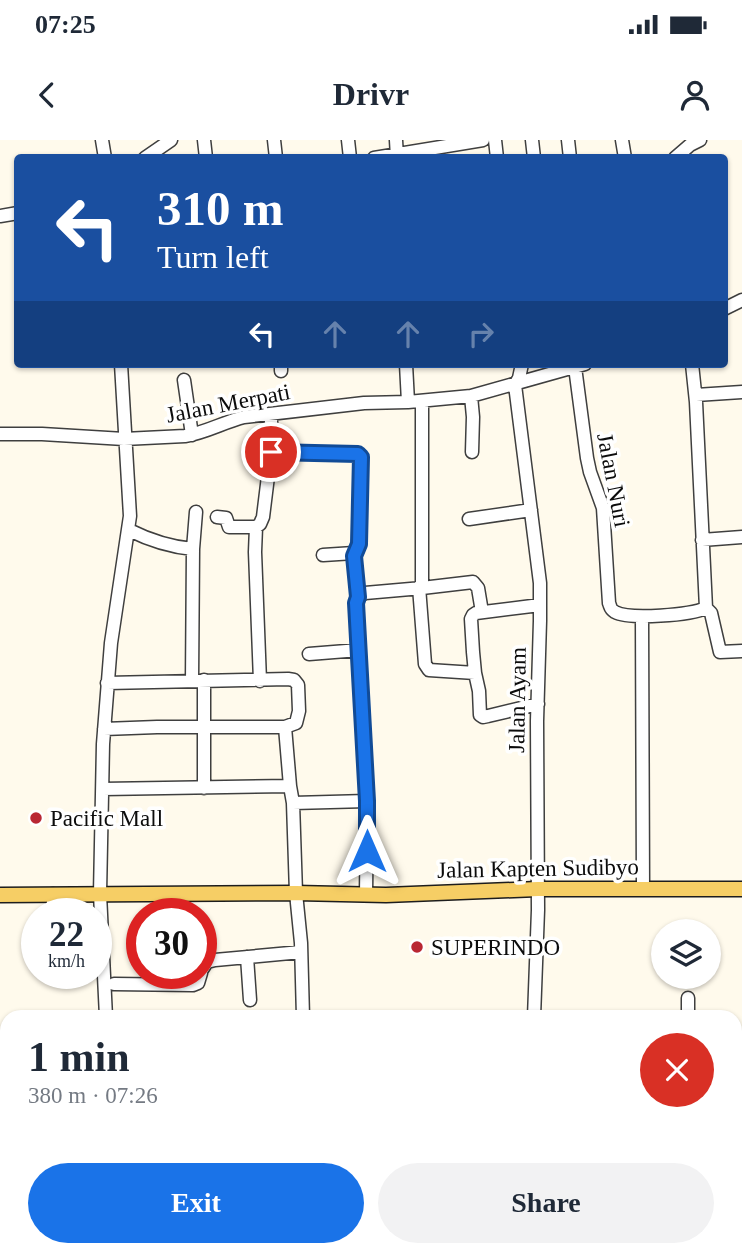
<!DOCTYPE html>
<html lang="en">
<head>
<meta charset="utf-8">
<style>
  body { margin:0; font-family:Georgia,serif; background:#f2f2f3; color:#1f2937; height:100vh; display:flex; flex-direction:column; font-size:26px; white-space:nowrap }
  * { box-sizing:border-box; margin:0 }
  p { font-size:23px; color:#747a83 }
  .icon { flex:none; width:38px; height:38px; fill:none; stroke:currentColor; stroke-width:2; stroke-linecap:round; stroke-linejoin:round }
  .map { position:relative; flex:1; overflow:hidden }
  .panel { position:absolute; left:0px; top:870px; width:742px; height:247px; display:flex; flex-direction:column; background:#fff; border-radius:21px 21px 0 0; box-shadow:0 2px 5px #0004 }
  .panel>* { flex:none }
  .guide { position:absolute; left:14px; top:14px; width:714px; height:214px; border-radius:7px; box-shadow:0 2px 5px #0004; background:#1a4fa0; color:#fff; overflow:hidden }
  .tools { position:absolute; left:651px; top:779px; display:grid; gap:14px }
  .tools a { display:grid; place-items:center; width:70px; height:70px; border-radius:50%; background:#fff; box-shadow:0 2px 5px #0004; font-size:35px }
  .speed { position:absolute; left:21px; top:758px; display:flex; gap:14px; font-size:35px; font-weight:700; text-align:center }
  .speed>* { display:grid; place-content:center; width:91px; height:91px; border-radius:50%; background:#fff; box-shadow:0 2px 5px #0004; line-height:1 }
  .speed small { font-size:18px; font-weight:400 }
  .speed .limit { border:10px solid #d22; background:#fff; color:#111 }
  .pin { position:absolute; display:grid; place-items:center; width:60px; height:60px; color:#fff; margin:-30px; border:4px solid #fff; border-radius:50%; box-shadow:0 2px 7px #0007 }
  .me { position:absolute; width:77px; margin:-38px; rotate:0deg; stroke-linejoin:round; filter:drop-shadow(0 0 5px #0008) }
  .turn { display:flex; align-items:center; gap:24px; height:147px; padding:0 28px; font-size:32px }
  .turn .icon { width:91px; height:91px; stroke-width:2.5 }
  .turn b { display:block; font-size:49px; line-height:60px }
  .lanes { display:flex; align-items:center; height:66px; padding:0 28px; background:#0003; justify-content:center; gap:35px; direction:ltr }
  .lanes .off { opacity:.35 }
  .round { display:grid; place-items:center; flex:none; width:74px; height:74px; border-radius:37px; background:#f2f2f3 }
  .headline { display:flex; align-items:center; justify-content:space-between; height:119px; padding:0 28px }
  h1 { font-size:42px; font-weight:700; line-height:52px }
  .cta { display:flex; gap:14px; margin-top:auto; padding:14px 28px }
  .cta a { flex:1; height:80px; border-radius:42px; background:#1a73e8; color:#fff; font-size:28px; font-weight:700; line-height:80px; text-align:center }
  .cta a+a { background:#f2f2f3; color:#1f2937 }
  .status { display:flex; justify-content:space-between; align-items:center; height:49px; padding:0 35px; background:#fff; direction:ltr }
  .status svg { height:19px; fill:currentColor }
  header { display:flex; justify-content:space-between; align-items:center; height:91px; padding:0 28px; background:#fff; font-size:32px; font-weight:700 }
  .map>svg:first-child { display:block }
  .lines { fill:none; stroke-linecap:round; stroke-linejoin:round }
  .minor-casing { stroke:#3f3f3f; stroke-width:15 }
  .major-casing { stroke:#1d1d1d; stroke-width:17 }
  .minor { stroke:#fff; stroke-width:12 }
  .major { stroke:#f6ce65; stroke-width:14 }
  .route-casing { stroke:#114b97; stroke-width:18 }
  .route { stroke:#1a73e8; stroke-width:12 }
  .poi-dot { fill:#b92733; stroke:#fff; stroke-width:2.5 }
  .labels { text-anchor:middle; stroke-width:7; stroke-linejoin:round; paint-order:stroke }
  .street-label { font-size:23px; fill:#0c0c0c; stroke:#fff }
  .poi-label { font-size:23px; fill:#0c0c0c; stroke:#fff; text-anchor:start }
</style>
</head>
<body>
<div class="status"><b>07:25</b><svg viewBox="0 0 49 12"><path d="M0 12V9h3v3zM5 12V6h3v6zM10 12V3h3v9zM15 12V0h3v12zM26 1h20v11H26zM47 4h2v5h-2z"/></svg></div>
<header><svg class="icon" aria-label="back" viewBox="0 0 24 24"><path d="M15 5l-7 7 7 7"/></svg>Drivr<svg class="icon" aria-label="person" viewBox="0 0 24 24"><circle cx="12" cy="8" r="4"/><path d="M4 21q1-7 8-7t8 7"/></svg></header>
<div class="map">
<svg width="742" height="1116" viewBox="0 0 742 1116">
  <rect width="100%" height="100%" fill="#fffaec"/>
  <g class="lines">
    <!-- minor casing -->
    <g class="minor-casing">
      <path id="minor" d="M 102,0 L 105,18
        M 204,0 L 206,18
        M 274,0 L 276,18
        M 348,0 L 350,18
        M 396,0 L 397,18
        M 495,0 L 497,18
        M 532,0 L 534,18
        M 568,0 L 570,18
        M 622,0 L 625,18
        M 145,18 L 171,0
        M 374,18 L 483,0
        M 675,18 L 690,5 L 700,0
        M 0,76 L 18,73
        M 724,169 L 742,160
        M 281,224 L 281,231
        M 406,224 L 408,262
        M 522,224 L 519,238 L 515,245 L 540,443 L 540,481 L 537,581 L 538,770 L 534,877
        M 575,227 L 587,318 L 590,332 L 603,368 L 609,463 C 611,468 610,469 615,472 C 630,480 691,475 706,468 L 696,262 L 692,224
        M 184,240 L 192,295
        M 696,255 L 742,252
        M 471,256 L 473,277 L 472,312
        M 0,294 L 42,294 L 124,299 L 185,296 C 205,293 224,282 244,277 L 364,263 L 408,262 L 471,256 L 585,224
        M 271,312 L 358,314 L 361,317 L 359,404 L 354,416 L 358,457
        M 217,377 L 226,378 L 229,387 L 256,387
        M 469,379 L 531,370
        M 129,390 C 149,400 171,407 193,409
        M 702,400 L 742,397
        M 323,415 L 354,413
        M 419,447 L 425,524 L 429,530 L 475,533
        M 422,448 L 473,442 L 478,448 L 482,472
        M 706,468 L 711,473 L 720,512 L 742,511
        M 642,477 L 643,748
        M 309,514 L 359,510
        M 204,540 L 204,648
        M 192,541 L 193,409 L 196,372
        M 260,541 L 255,412 L 256,387 L 260,384 L 263,377 L 271,312 L 271,274
        M 538,564 L 488,576 L 483,577 L 480,575 L 479,551 L 475,533 L 473,512 L 471,479 L 473,475 L 476,473 L 540,465
        M 104,589 L 157,587 L 285,587
        M 290,646 L 293,663 L 296,753 L 301,803 L 303,877
        M 103,649 L 290,646 L 285,587 L 296,583 L 299,571 L 298,545 L 294,540 L 288,539 L 107,543
        M 293,663 L 367,661
        M 366,755 L 367,661 L 356,463 L 358,457 L 365,453 L 422,448 L 422,261
        M 53,774 L 53,754
        M 247,817 L 250,860
        M 201,831 L 207,822 L 215,820 L 301,812
        M 114,844 L 193,845 L 198,843 L 201,833
        M 106,877 L 100,754 L 103,604 L 111,503 L 130,376 L 121,224
        M 688,877 L 688,858
        M 0,958 L 6,958
        M 735,1016 L 742,1012
        M 243,1110 L 244,1113 L 312,1111
        M 603,1110 L 668,1115
        M 22,1116 L 132,1113 L 153,1116
        M 208,1116 L 209,1110
        M 497,1116 L 498,1110
        M 511,1116 L 512,1110
        M 735,1116 L 742,1061"/>
    </g>
    <!-- major casing -->
    <g class="major-casing">
      <path id="major" d="M 0,755 L 296,753 L 386,755 L 538,749 L 742,749"/>
    </g>
    <!-- minor -->
    <use href="#minor" class="minor"/>
    <!-- major -->
    <use href="#major" class="major"/>
  </g>
  <g class="lines">
    <!-- route casing -->
    <g class="route-casing">
      <path id="route" d="M 271,312 L 358,314 L 361,317 L 359,404 L 354,416 L 358,457 L 356,463 L 367,661 L 367,711"/>
    </g>
    <!-- route -->
    <use href="#route" class="route"/>
  </g>
  <!-- markers -->
  <g class="poi-dot">
    <circle cx="36" cy="678" r="7"/>
    <circle cx="417" cy="807" r="7"/>
  </g>
  <g class="labels">
    <!-- street labels -->
    <g class="street-label">
      <text transform="translate(228 263) rotate(-11)" y="8">Jalan Merpati</text>
      <text transform="translate(614 340) rotate(79)" y="8">Jalan Nuri</text>
      <text transform="translate(517 560) rotate(-89)" y="8">Jalan Ayam</text>
      <text transform="translate(538 728) rotate(-1)" y="8">Jalan Kapten Sudibyo</text>
    </g>
    <!-- poi labels -->
    <g class="poi-label">
      <text x="50" y="686">Pacific Mall</text>
      <text x="431" y="815">SUPERINDO</text>
    </g>
  </g>
</svg>
<div class="tools">
<a><svg class="icon" aria-label="layers" viewBox="0 0 24 24"><path d="M12 4l9 5-9 5-9-5zM3 14l9 5 9-5"/></svg></a>
</div>
<div class="speed"><div>22<small>km/h</small></div><div class="limit">30</div></div>
<div class="pin" style="left:271px;top:312px;background:#d93025"><svg class="icon" aria-label="arrive" viewBox="0 0 24 24"><path d="M6 21V4h12l-3 4 3 4H6"/></svg></div>
<svg class="me" style="left:367px;top:711px" viewBox="-20 -20 40 40"><path d="M0-17L14 15 0 8-14 15z" fill="#1a73e8" stroke="#fff" stroke-width="4"/></svg>
<div class="guide">
<div class="turn"><svg class="icon" aria-label="left" viewBox="0 0 24 24"><path d="M17 20v-9H6M10 6l-5 5 5 5"/></svg><div><b>310 m</b>Turn left</div></div>
<div class="lanes"><svg class="icon" aria-label="left" viewBox="0 0 24 24"><path d="M17 20v-9H6M10 6l-5 5 5 5"/></svg><svg class="icon off" aria-label="ahead" viewBox="0 0 24 24"><path d="M12 20V5M6 11l6-6 6 6"/></svg><svg class="icon off" aria-label="ahead" viewBox="0 0 24 24"><path d="M12 20V5M6 11l6-6 6 6"/></svg><svg class="icon off" aria-label="right" viewBox="0 0 24 24"><path d="M7 20v-9h11M14 6l5 5-5 5"/></svg></div>
</div>
<section class="panel">
<div class="headline"><div><h1>1 min</h1><p>380 m · 07:26</p></div><a class="round" style="background:#d93025;color:#fff"><svg class="icon" aria-label="close" viewBox="0 0 24 24"><path d="M6 6l12 12M18 6L6 18"/></svg></a></div>
<div class="cta"><a>Exit</a><a>Share</a></div>
</section>
</div>
</body>
</html>
